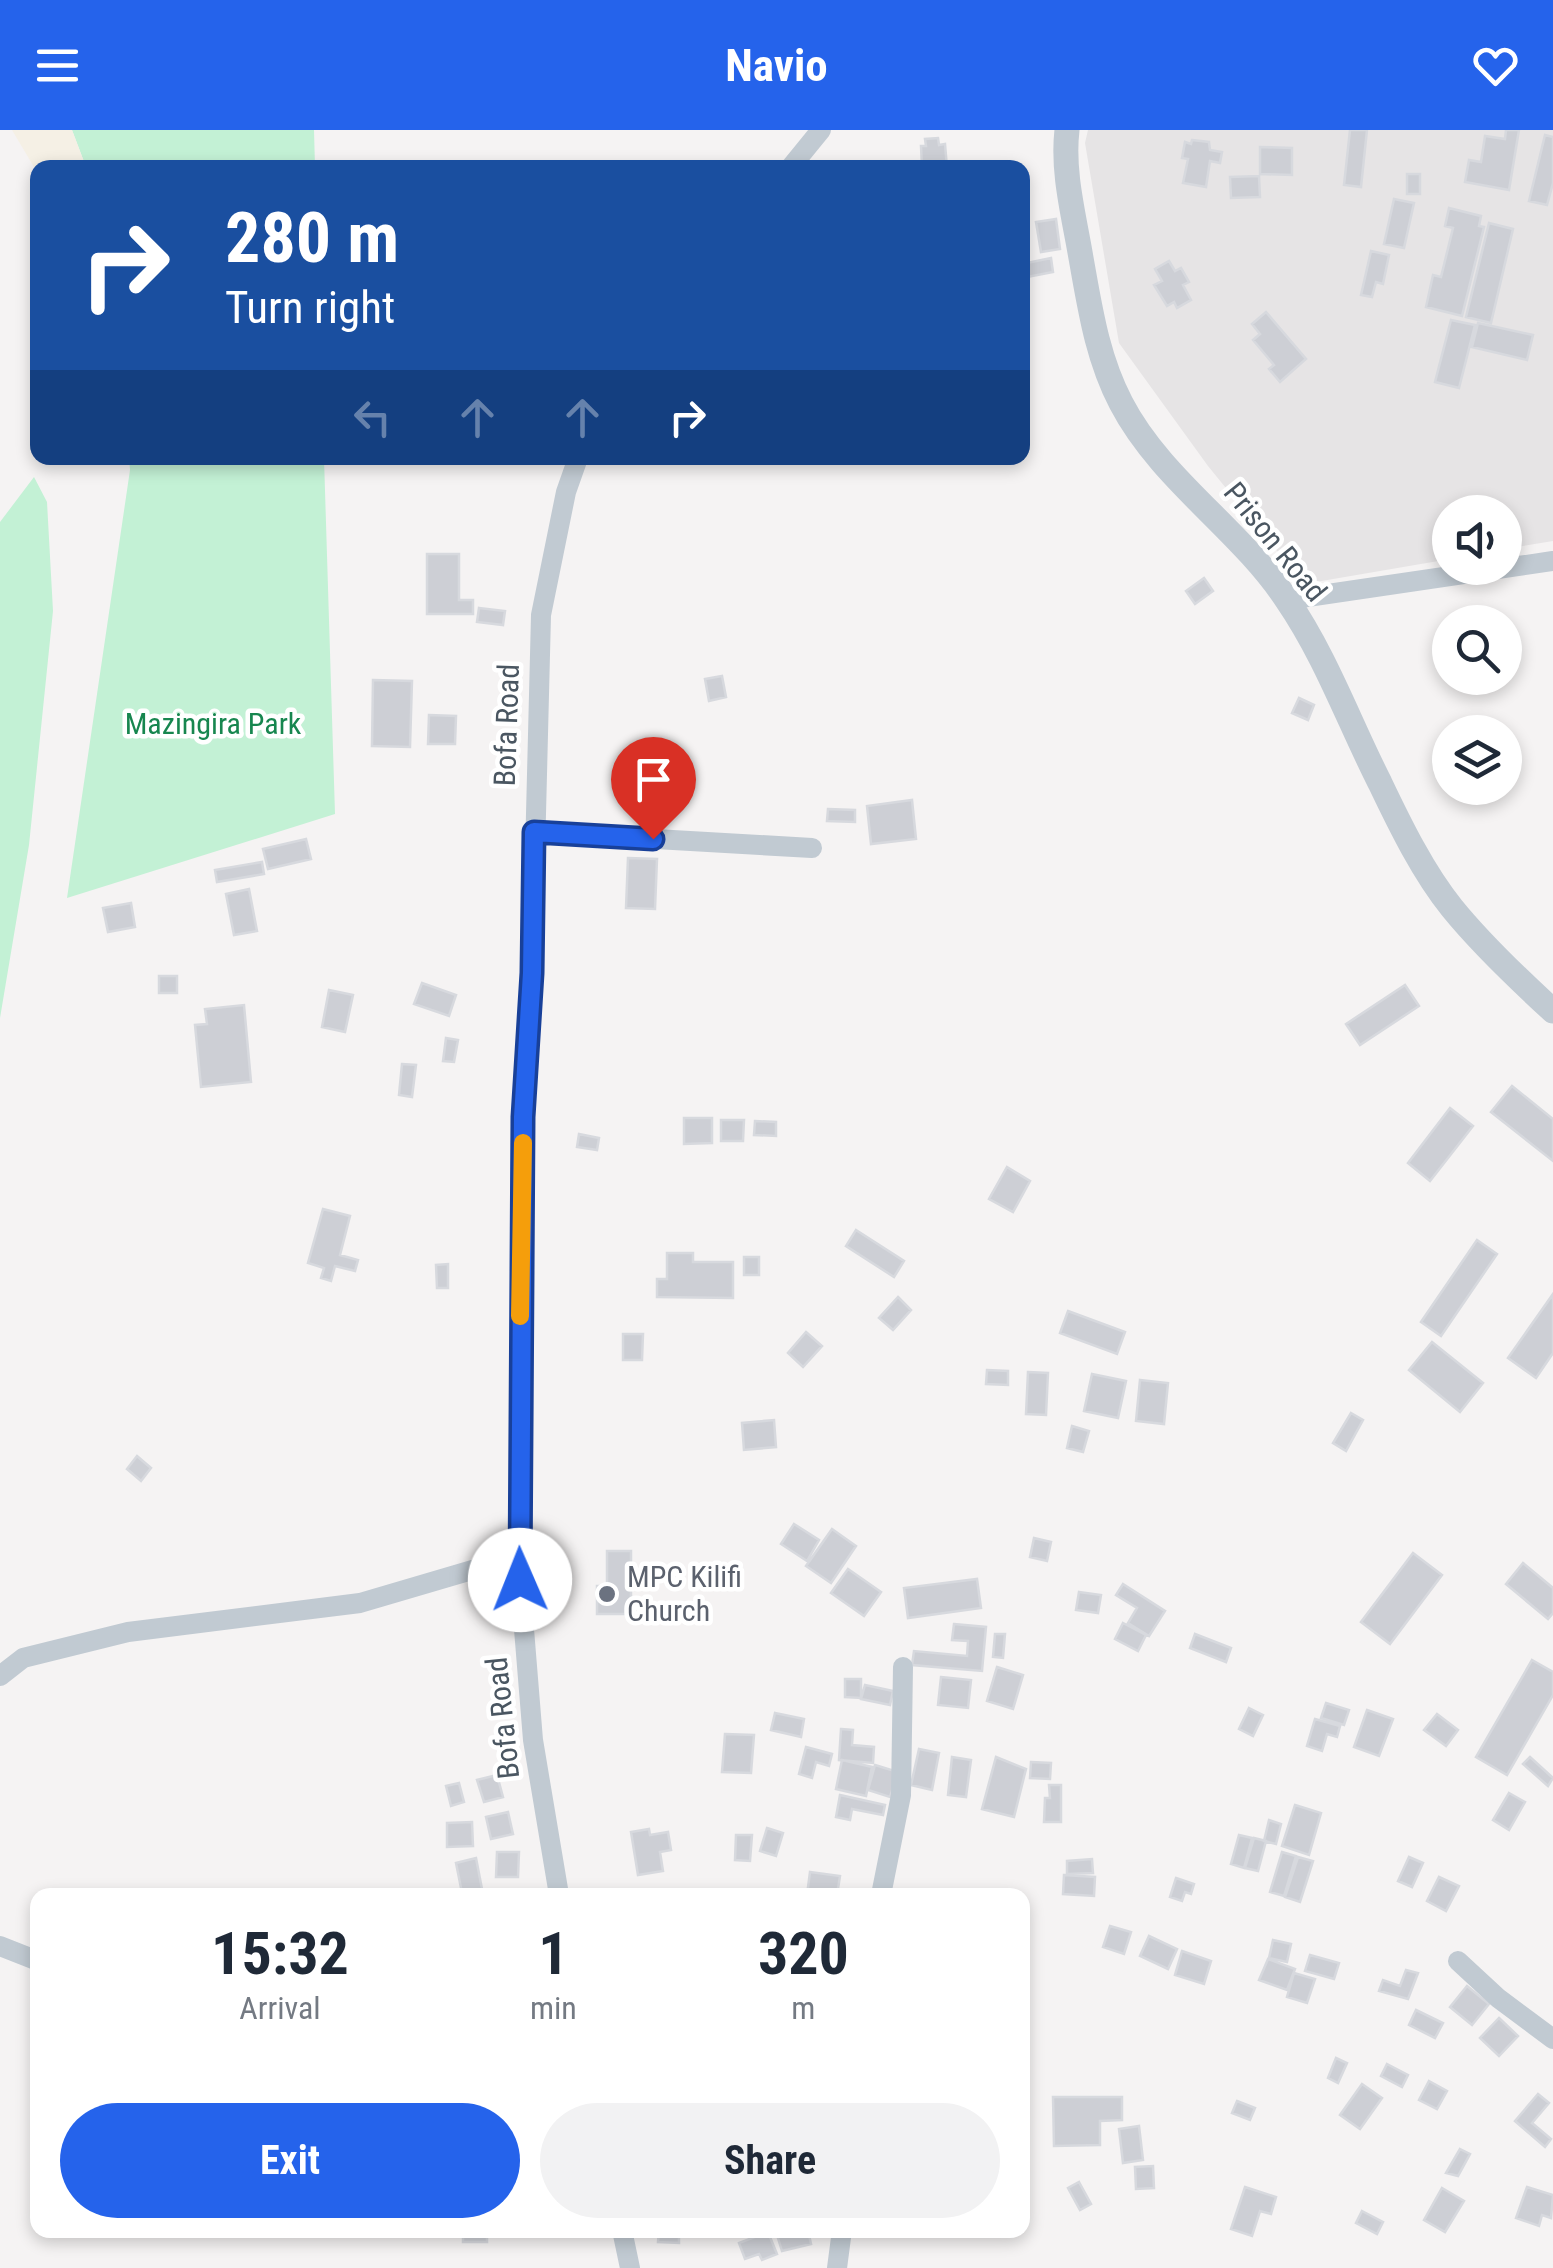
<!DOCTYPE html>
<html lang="en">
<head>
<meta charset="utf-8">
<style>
  body { margin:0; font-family:"Roboto Condensed",sans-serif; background:#f2f2f3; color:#1f2937; height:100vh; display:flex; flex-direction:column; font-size:38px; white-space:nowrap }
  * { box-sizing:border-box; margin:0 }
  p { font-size:32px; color:#747a83 }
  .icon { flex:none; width:55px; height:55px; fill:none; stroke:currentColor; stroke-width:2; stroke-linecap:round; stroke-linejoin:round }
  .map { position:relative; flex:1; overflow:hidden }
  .side { position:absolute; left:30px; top:1758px; width:1000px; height:350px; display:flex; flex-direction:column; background:#fff; border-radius:20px; box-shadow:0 5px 15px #0003 }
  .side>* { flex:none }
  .top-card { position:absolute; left:30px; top:30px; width:1000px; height:305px; border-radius:20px; box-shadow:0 5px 15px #0003; background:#1a4fa0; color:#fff; overflow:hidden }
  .controls { position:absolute; left:1432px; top:365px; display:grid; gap:20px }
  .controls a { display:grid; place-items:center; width:90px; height:90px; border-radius:50%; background:#fff; box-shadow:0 5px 15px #0003; font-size:50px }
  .pin { position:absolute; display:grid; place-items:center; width:85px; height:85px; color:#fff; margin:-102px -42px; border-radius:50% 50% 50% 0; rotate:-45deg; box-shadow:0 0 10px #0007 }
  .pin .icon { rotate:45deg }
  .me { position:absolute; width:110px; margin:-55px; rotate:359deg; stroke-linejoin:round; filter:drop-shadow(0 0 8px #0008) }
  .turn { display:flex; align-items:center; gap:35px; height:210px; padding:0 30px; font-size:45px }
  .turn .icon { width:130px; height:130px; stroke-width:2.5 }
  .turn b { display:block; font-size:70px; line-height:85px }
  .lanes { display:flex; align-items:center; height:95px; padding:0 30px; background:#0003; justify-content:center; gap:50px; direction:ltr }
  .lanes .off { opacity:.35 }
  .eta { display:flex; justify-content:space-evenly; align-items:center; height:170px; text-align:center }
  .eta b { font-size:60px; font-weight:700; line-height:70px }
  .button { display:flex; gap:20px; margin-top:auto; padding:20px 30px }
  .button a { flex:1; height:115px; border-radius:60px; background:#2563eb; color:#fff; font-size:40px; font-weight:700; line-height:115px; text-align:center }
  .button a+a { background:#f2f2f3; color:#1f2937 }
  header { display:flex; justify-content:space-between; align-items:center; height:130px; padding:0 30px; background:#2563eb; color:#fff; font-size:45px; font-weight:700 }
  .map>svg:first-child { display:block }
  .education { fill:#e6e4e5 }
  .green { fill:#c3f1d5 }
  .sand { fill:#f5f0e5 }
  .building { fill:#cdcfd5; stroke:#d7d9de; stroke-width:2.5 }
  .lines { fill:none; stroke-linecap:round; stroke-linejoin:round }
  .minor { stroke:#c1cad2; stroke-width:20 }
  .tertiary { stroke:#c1cad2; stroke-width:25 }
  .route-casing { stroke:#184099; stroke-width:25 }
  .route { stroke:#2563eb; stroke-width:18 }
  .slow { stroke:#f59e0b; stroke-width:18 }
  .worship-dot { fill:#6b7280; stroke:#fff; stroke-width:4 }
  .labels { text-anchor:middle; stroke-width:9; stroke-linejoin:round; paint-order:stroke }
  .street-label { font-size:30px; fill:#4a5661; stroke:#fff }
  .park-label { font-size:30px; fill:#17864f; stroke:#fff }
  .worship-label { font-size:30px; fill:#5b616d; stroke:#fff; text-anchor:start }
</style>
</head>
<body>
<header><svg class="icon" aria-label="menu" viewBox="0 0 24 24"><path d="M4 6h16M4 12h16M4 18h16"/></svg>Navio<svg class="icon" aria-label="heart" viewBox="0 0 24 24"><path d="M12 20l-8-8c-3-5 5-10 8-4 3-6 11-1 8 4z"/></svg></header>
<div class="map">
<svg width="1553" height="2138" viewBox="0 0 1553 2138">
  <rect width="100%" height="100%" fill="#f5f3f3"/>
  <!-- education -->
  <path class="education" d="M 1088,0 L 1553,0 L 1553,411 L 1505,419 L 1505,382 L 1450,382 L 1450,429 L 1304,454 L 1208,336 L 1119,213 L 1085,13 Z"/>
  <!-- green -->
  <path class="green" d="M 72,0 L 314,0 L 315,37 L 86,37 Z
    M 129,328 L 324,328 L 335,684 L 67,768 L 130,340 Z
    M 34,347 L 47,372 L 53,481 L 29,715 L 0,888 L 0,392 Z"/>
  <!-- sand -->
  <path class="sand" d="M 12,0 L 72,0 L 86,37 L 38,38 L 37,42 Z"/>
  <!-- building -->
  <path class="building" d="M 1350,0 L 1367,0 L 1361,57 L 1344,55 Z
    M 1506,0 L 1519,0 L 1509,60 L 1465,52 L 1469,30 L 1481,32 L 1485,6 L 1505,9 Z
    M 1545,5 L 1553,7 L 1553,53 L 1547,75 L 1529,71 Z
    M 938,8 L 939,15 L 945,14 L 947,38 L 922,38 L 921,16 L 926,16 L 925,9 Z
    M 1192,10 L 1209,12 L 1210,20 L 1222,22 L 1220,33 L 1210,31 L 1206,57 L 1183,53 L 1188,29 L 1182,28 L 1185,12 L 1191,14 Z
    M 1260,17 L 1292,18 L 1292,45 L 1260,44 Z
    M 1407,44 L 1420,44 L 1420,64 L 1407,64 Z
    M 1259,46 L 1260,67 L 1231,68 L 1230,47 Z
    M 1394,69 L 1414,73 L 1404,118 L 1384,114 Z
    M 1449,78 L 1481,86 L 1479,96 L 1484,97 L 1462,186 L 1426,177 L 1433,145 L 1441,147 L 1453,98 L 1445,96 Z
    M 1056,89 L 1060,119 L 1041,122 L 1036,92 Z
    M 1489,93 L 1513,99 L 1491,193 L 1466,187 Z
    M 1371,121 L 1389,125 L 1383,154 L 1376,152 L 1372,167 L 1361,165 Z
    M 1051,128 L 1053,142 L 1022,148 L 1022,134 Z
    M 1169,131 L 1175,141 L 1181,138 L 1189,152 L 1183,155 L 1191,170 L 1177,178 L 1174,172 L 1167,176 L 1154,155 L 1162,151 L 1155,139 Z
    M 1266,182 L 1306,229 L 1280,252 L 1269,239 L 1274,235 L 1253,210 L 1260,204 L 1252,194 Z
    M 1451,190 L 1475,195 L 1459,258 L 1435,252 Z
    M 1478,193 L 1533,205 L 1527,230 L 1472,217 Z
    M 427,424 L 459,424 L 459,470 L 473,470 L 473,484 L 427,484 Z
    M 1204,448 L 1213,461 L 1195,474 L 1186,461 Z
    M 479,478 L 505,481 L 503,495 L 477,492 Z
    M 722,546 L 726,567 L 709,571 L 705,549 Z
    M 373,550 L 412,551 L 410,617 L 372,616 Z
    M 1299,568 L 1314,575 L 1308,590 L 1292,583 Z
    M 429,585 L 456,586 L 455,614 L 428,614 Z
    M 912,670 L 916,709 L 871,714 L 867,676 Z
    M 828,679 L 855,680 L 855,692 L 827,691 Z
    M 306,709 L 311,729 L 268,739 L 263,719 Z
    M 628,728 L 657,729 L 655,779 L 626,778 Z
    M 262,732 L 264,744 L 217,752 L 215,740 Z
    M 249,759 L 257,801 L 234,805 L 226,764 Z
    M 131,773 L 135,797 L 108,802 L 103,778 Z
    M 159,846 L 177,846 L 177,863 L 159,863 Z
    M 422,853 L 456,865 L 449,886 L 414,874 Z
    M 1405,855 L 1419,876 L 1360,915 L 1346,894 Z
    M 329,860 L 353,865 L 345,902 L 322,897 Z
    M 244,875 L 251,952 L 201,957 L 195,895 L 207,894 L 205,879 Z
    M 446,908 L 458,910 L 454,932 L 443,931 Z
    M 402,934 L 416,935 L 412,967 L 399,965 Z
    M 1512,956 L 1553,989 L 1553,1031 L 1491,982 Z
    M 1450,978 L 1473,996 L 1430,1051 L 1408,1033 Z
    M 684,988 L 712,988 L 712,1013 L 684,1014 Z
    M 721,990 L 744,990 L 743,1011 L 721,1011 Z
    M 755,991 L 776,992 L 776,1006 L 754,1005 Z
    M 579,1004 L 599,1008 L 597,1020 L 577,1017 Z
    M 1007,1037 L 1030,1051 L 1013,1082 L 989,1069 Z
    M 323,1079 L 350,1086 L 340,1125 L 358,1130 L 355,1141 L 335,1136 L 331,1151 L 321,1148 L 324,1138 L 308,1133 Z
    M 856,1100 L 904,1131 L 894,1147 L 846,1116 Z
    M 1477,1110 L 1497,1124 L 1441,1206 L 1421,1192 Z
    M 667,1123 L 693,1123 L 693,1132 L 733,1132 L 733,1168 L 657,1167 L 657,1149 L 667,1149 Z
    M 744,1127 L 759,1127 L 759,1145 L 744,1145 Z
    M 448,1134 L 448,1158 L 437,1158 L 436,1135 Z
    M 1553,1164 L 1553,1223 L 1536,1248 L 1508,1228 Z
    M 898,1167 L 911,1180 L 893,1200 L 879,1188 Z
    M 1068,1181 L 1125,1202 L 1117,1224 L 1060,1203 Z
    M 806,1202 L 822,1216 L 803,1237 L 788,1223 Z
    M 623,1204 L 643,1204 L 642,1230 L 623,1230 Z
    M 1432,1212 L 1483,1253 L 1460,1282 L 1409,1240 Z
    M 987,1240 L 1008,1241 L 1008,1255 L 986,1254 Z
    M 1028,1242 L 1048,1243 L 1046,1285 L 1026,1284 Z
    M 1092,1244 L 1126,1251 L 1118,1288 L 1084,1281 Z
    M 1140,1250 L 1168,1253 L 1164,1294 L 1136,1291 Z
    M 1351,1283 L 1363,1290 L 1346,1321 L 1333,1313 Z
    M 774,1290 L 776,1317 L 744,1320 L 742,1293 Z
    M 1072,1296 L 1089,1301 L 1083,1322 L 1067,1318 Z
    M 137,1326 L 151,1338 L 141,1351 L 127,1339 Z
    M 794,1394 L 819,1410 L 807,1431 L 781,1414 Z
    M 832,1399 L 856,1416 L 831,1453 L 806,1436 Z
    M 1034,1408 L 1051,1412 L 1047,1431 L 1030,1427 Z
    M 607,1421 L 631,1421 L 631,1484 L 597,1484 L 597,1456 L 607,1456 Z
    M 1413,1423 L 1442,1445 L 1390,1514 L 1361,1492 Z
    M 1523,1433 L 1553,1458 L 1553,1483 L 1548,1489 L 1506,1454 Z
    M 848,1439 L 881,1462 L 864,1486 L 831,1463 Z
    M 977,1449 L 981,1478 L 908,1488 L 904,1458 Z
    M 1123,1454 L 1165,1481 L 1149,1506 L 1128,1493 L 1137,1478 L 1116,1465 Z
    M 1079,1462 L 1101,1465 L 1098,1483 L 1076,1480 Z
    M 1123,1493 L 1146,1505 L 1138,1521 L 1115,1509 Z
    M 954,1494 L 986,1497 L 982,1541 L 912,1535 L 914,1521 L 967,1526 L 968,1511 L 952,1510 Z
    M 995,1504 L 1005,1504 L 1003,1528 L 993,1527 Z
    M 1195,1504 L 1231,1518 L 1226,1532 L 1190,1518 Z
    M 1532,1530 L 1553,1542 L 1553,1565 L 1507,1645 L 1476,1627 Z
    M 997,1537 L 1023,1545 L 1013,1579 L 987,1571 Z
    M 941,1547 L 971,1550 L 968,1578 L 938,1575 Z
    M 845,1549 L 861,1549 L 861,1568 L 845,1567 Z
    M 865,1555 L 893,1561 L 890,1575 L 861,1569 Z
    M 1326,1573 L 1349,1580 L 1344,1595 L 1321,1588 Z
    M 1249,1578 L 1263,1585 L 1253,1606 L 1239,1599 Z
    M 1367,1580 L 1393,1589 L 1379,1626 L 1354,1617 Z
    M 775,1583 L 804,1589 L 801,1607 L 771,1600 Z
    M 1437,1584 L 1458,1600 L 1446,1616 L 1424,1600 Z
    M 1315,1589 L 1340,1596 L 1337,1607 L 1327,1604 L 1322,1621 L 1307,1616 Z
    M 841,1599 L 853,1600 L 852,1615 L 874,1617 L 873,1633 L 839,1630 Z
    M 725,1604 L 754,1605 L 751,1643 L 722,1642 Z
    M 806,1617 L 832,1624 L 829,1636 L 816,1632 L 812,1648 L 799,1644 Z
    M 919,1619 L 939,1623 L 932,1660 L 911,1655 Z
    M 952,1627 L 971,1630 L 966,1667 L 948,1665 Z
    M 996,1627 L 1026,1639 L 1014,1687 L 982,1679 Z
    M 1530,1627 L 1553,1648 L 1548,1656 L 1523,1634 Z
    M 842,1630 L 872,1637 L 866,1666 L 836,1659 Z
    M 1031,1632 L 1051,1633 L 1050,1649 L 1030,1648 Z
    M 875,1635 L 898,1642 L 890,1667 L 868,1660 Z
    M 497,1645 L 503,1667 L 484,1672 L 477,1650 Z
    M 459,1653 L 464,1672 L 451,1676 L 446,1656 Z
    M 1049,1655 L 1061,1655 L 1061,1692 L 1044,1692 L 1045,1668 L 1050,1668 Z
    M 1509,1663 L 1525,1672 L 1509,1700 L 1493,1690 Z
    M 840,1665 L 885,1675 L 883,1685 L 852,1679 L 850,1690 L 836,1687 Z
    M 1295,1675 L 1321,1683 L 1309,1725 L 1282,1716 Z
    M 508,1682 L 513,1704 L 491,1709 L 486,1687 Z
    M 1269,1690 L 1281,1694 L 1276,1714 L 1264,1711 Z
    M 472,1692 L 473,1716 L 447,1717 L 447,1693 Z
    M 767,1698 L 783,1703 L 776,1726 L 760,1721 Z
    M 649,1699 L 650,1705 L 668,1702 L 671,1720 L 660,1722 L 663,1741 L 638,1745 L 631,1702 Z
    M 736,1705 L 752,1705 L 750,1731 L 735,1730 Z
    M 1239,1705 L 1252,1708 L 1244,1738 L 1231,1734 Z
    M 1254,1708 L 1266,1711 L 1258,1741 L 1245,1738 Z
    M 497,1722 L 519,1722 L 518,1747 L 496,1747 Z
    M 1282,1722 L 1296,1726 L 1284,1766 L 1270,1762 Z
    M 1298,1727 L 1313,1731 L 1300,1772 L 1285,1767 Z
    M 1409,1727 L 1423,1733 L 1412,1757 L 1398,1751 Z
    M 476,1728 L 482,1759 L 462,1763 L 456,1733 Z
    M 1092,1729 L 1093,1743 L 1067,1744 L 1067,1731 Z
    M 810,1742 L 840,1746 L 837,1765 L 807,1765 Z
    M 1064,1745 L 1095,1747 L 1094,1766 L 1063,1764 Z
    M 1439,1747 L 1459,1756 L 1446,1781 L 1427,1771 Z
    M 1176,1748 L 1194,1754 L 1191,1764 L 1185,1762 L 1182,1771 L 1170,1767 Z
    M 1110,1796 L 1131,1802 L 1124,1824 L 1103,1817 Z
    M 1149,1806 L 1177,1819 L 1168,1839 L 1140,1826 Z
    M 1273,1810 L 1291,1814 L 1287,1832 L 1269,1828 Z
    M 1182,1821 L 1211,1831 L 1204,1854 L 1175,1845 Z
    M 1310,1825 L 1339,1833 L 1334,1849 L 1305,1841 Z
    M 1268,1829 L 1295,1839 L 1287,1860 L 1259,1850 Z
    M 1406,1840 L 1418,1843 L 1408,1869 L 1379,1861 L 1383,1850 L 1400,1856 Z
    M 1294,1843 L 1315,1849 L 1307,1873 L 1287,1867 Z
    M 1467,1856 L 1489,1874 L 1472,1895 L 1450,1877 Z
    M 1416,1880 L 1443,1893 L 1435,1908 L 1409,1895 Z
    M 1499,1888 L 1518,1906 L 1499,1926 L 1480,1908 Z
    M 1336,1928 L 1347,1933 L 1338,1953 L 1328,1948 Z
    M 1387,1934 L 1408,1945 L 1402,1957 L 1381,1946 Z
    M 1429,1951 L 1447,1961 L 1437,1979 L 1419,1970 Z
    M 1362,1954 L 1382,1968 L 1360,1999 L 1340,1985 Z
    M 1538,1964 L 1549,1973 L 1532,1993 L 1551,2009 L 1545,2017 L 1515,1991 Z
    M 1053,1967 L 1122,1967 L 1122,1990 L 1100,1991 L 1100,2015 L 1054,2016 Z
    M 1237,1971 L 1255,1978 L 1250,1990 L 1232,1983 Z
    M 1139,1996 L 1143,2030 L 1123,2033 L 1119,1999 Z
    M 1460,2019 L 1470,2024 L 1458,2046 L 1446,2043 Z
    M 1153,2036 L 1154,2058 L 1136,2059 L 1135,2037 Z
    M 1079,2052 L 1091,2074 L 1080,2080 L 1068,2058 Z
    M 1245,2057 L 1276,2067 L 1271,2084 L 1260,2081 L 1252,2106 L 1231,2099 Z
    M 1527,2057 L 1553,2065 L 1551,2088 L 1542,2085 L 1539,2096 L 1516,2088 Z
    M 1442,2058 L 1464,2071 L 1445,2102 L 1424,2090 Z
    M 1362,2081 L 1383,2092 L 1377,2104 L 1356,2093 Z
    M 444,2100 L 487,2100 L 487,2112 L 463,2112 L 463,2106 L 444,2106 Z
    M 659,2100 L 679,2100 L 679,2113 L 658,2112 Z
    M 797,2100 L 808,2100 L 811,2114 L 782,2121 L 777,2105 Z
    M 768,2102 L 777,2124 L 762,2130 L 759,2124 L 745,2129 L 739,2113 Z"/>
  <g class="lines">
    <!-- minor -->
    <path class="minor" d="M 790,38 L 821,0
      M 1287,470 L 1553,431
      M 534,702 L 812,718
      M 0,1546 L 23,1528 L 128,1502 L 360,1473 L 520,1426
      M 559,1765 L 533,1610 L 520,1450 L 523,987 L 532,843 L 541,485 L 566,362 L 578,328
      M 881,1765 L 901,1665 L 903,1537
      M 0,1816 L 38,1831
      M 1458,1831 L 1498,1868 L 1553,1909
      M 622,2100 L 630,2138
      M 837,2138 L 842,2100"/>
    <!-- tertiary -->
    <path class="tertiary" d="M 1067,0 C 1062,42 1074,86 1081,128 C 1090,178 1097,227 1121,273 C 1161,350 1240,399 1287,470 C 1326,527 1349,592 1380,653 C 1400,695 1423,742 1452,778 C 1482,815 1518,849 1553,881"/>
  </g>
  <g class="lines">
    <!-- route casing -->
    <g class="route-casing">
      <path id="route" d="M 520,1450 L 523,987 L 532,843 L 534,702 L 653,709"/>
    </g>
    <!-- route -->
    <use href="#route" class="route"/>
    <!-- slow -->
    <path class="slow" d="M 520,1186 L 523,1013"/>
  </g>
  <!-- markers -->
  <circle class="worship-dot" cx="607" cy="1464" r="10"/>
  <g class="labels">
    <!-- street labels -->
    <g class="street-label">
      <text transform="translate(1275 412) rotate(51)" y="10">Prison Road</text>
      <text transform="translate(507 595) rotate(-88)" y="10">Bofa Road</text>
      <text transform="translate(503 1588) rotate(-96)" y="10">Bofa Road</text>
    </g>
    <!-- park labels -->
    <g class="park-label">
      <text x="213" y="604">Mazingira Park</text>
    </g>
    <!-- worship labels -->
    <g class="worship-label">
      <text x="627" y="1457">MPC Kilifi<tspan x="627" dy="34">Church</tspan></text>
    </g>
  </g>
</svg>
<div class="controls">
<a><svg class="icon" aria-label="sound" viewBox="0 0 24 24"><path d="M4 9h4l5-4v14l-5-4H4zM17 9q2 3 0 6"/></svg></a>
<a><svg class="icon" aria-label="search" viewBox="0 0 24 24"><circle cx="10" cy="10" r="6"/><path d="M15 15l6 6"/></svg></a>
<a><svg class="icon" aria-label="layers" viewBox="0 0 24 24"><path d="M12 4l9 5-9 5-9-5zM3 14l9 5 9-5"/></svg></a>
</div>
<div class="pin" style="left:653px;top:709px;background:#d93025"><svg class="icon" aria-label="arrive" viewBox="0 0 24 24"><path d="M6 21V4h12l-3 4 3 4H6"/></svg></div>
<svg class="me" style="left:520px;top:1450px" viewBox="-20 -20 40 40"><circle r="19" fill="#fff"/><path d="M0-13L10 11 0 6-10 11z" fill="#2563eb"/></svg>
<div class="top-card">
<div class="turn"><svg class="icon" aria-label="right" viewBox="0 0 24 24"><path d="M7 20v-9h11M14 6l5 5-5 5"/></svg><div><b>280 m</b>Turn right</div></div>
<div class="lanes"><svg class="icon off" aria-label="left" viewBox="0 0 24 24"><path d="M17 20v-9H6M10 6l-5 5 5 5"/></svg><svg class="icon off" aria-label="ahead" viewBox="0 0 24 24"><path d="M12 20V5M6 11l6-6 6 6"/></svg><svg class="icon off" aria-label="ahead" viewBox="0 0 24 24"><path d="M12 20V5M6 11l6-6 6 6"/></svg><svg class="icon" aria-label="right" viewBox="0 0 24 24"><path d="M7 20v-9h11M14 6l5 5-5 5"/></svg></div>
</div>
<section class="side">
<div class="eta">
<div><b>15:32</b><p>Arrival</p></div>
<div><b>1</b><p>min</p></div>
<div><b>320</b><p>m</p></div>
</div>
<div class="button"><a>Exit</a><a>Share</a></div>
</section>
</div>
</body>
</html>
